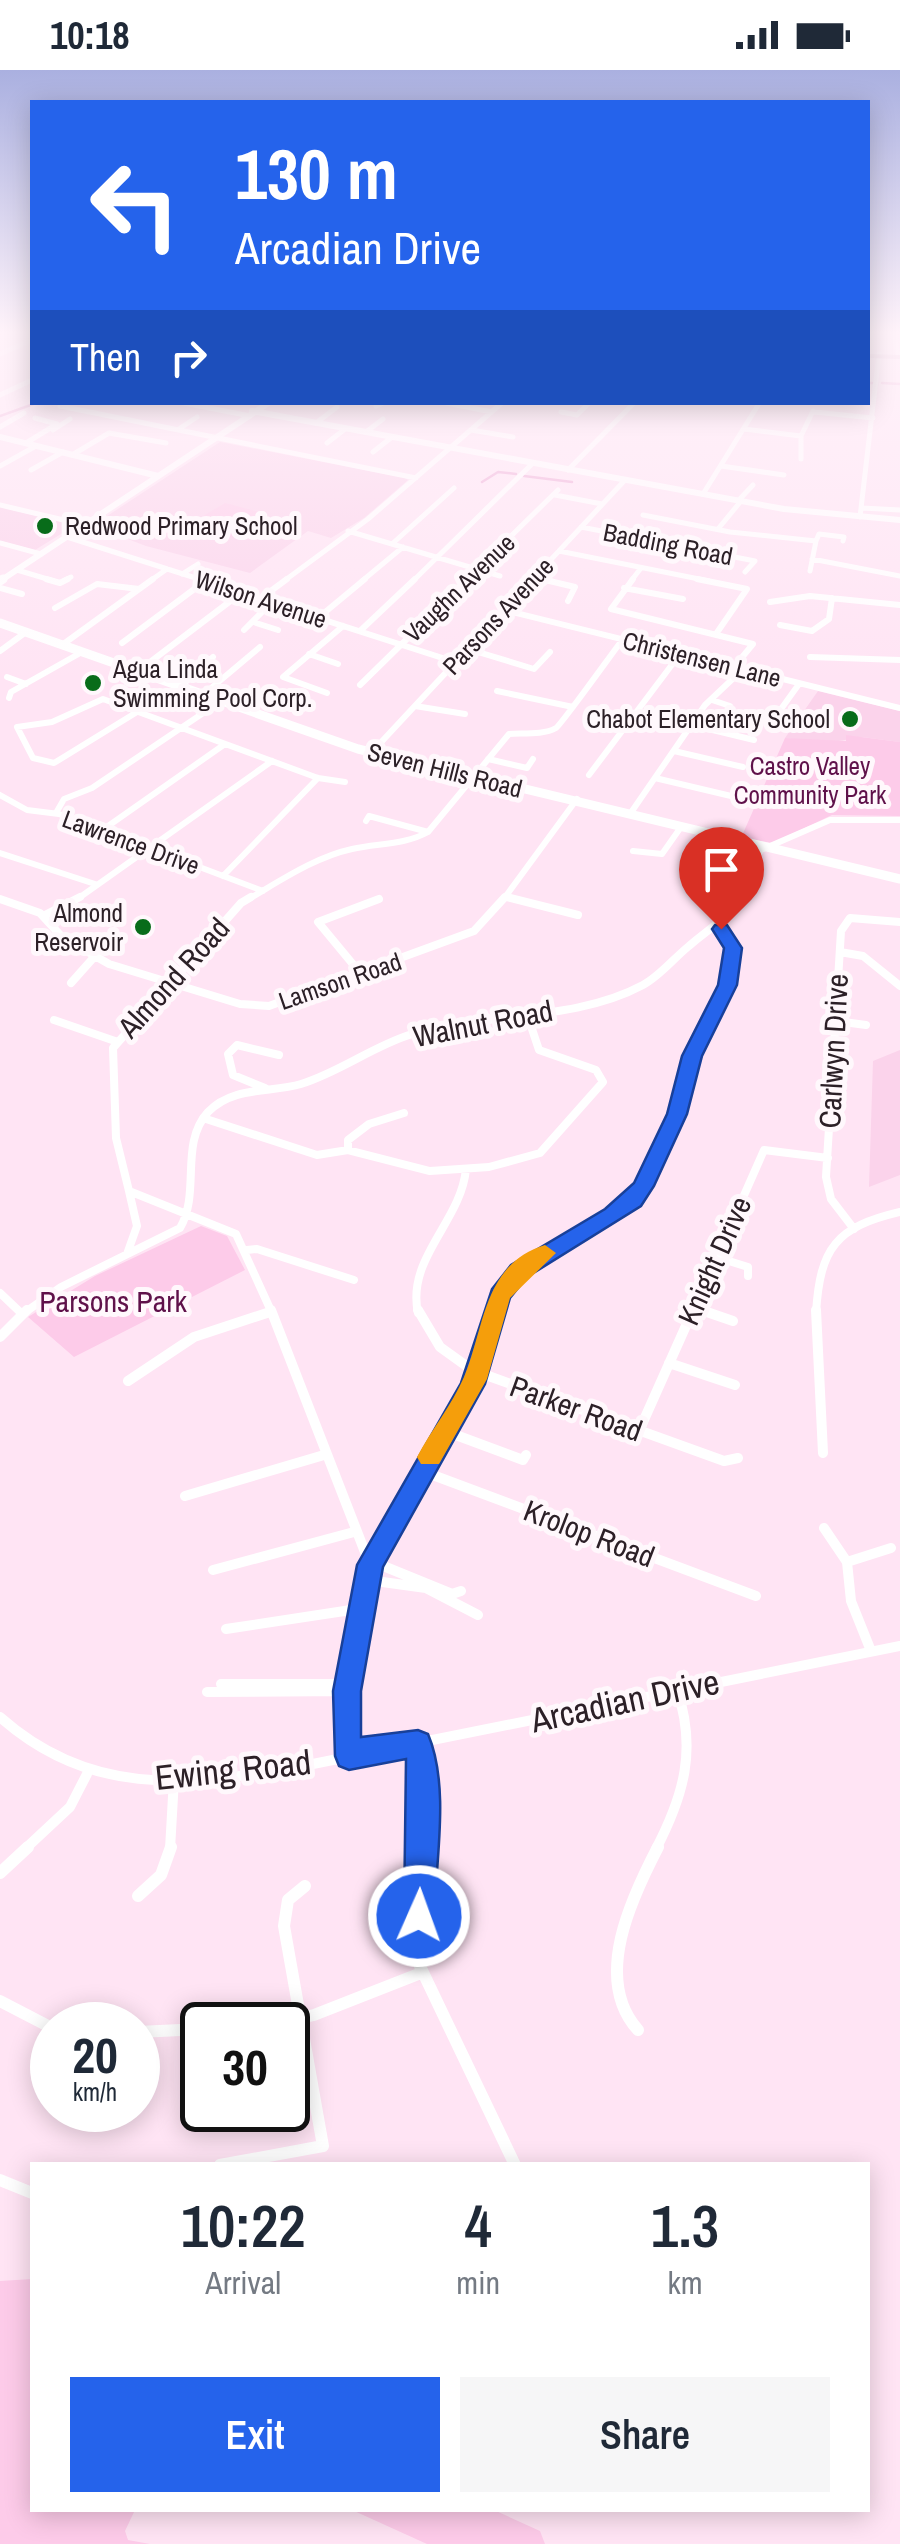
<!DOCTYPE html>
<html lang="en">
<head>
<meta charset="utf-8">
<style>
  body { margin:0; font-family:"Archivo Narrow",sans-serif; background:#f6f6f7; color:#1f2937; height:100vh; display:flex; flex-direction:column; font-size:38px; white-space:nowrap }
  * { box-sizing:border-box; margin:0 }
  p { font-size:32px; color:#747a83 }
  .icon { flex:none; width:55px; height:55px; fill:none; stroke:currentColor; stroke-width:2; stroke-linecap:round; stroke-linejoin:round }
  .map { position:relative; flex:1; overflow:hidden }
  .sheet { position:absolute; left:30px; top:2092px; width:840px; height:350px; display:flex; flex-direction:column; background:#fff; border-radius:0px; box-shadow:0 5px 25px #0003 }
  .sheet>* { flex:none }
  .guide { position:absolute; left:30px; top:30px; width:840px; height:305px; border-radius:0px; box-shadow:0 5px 25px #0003; background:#2563eb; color:#fff; overflow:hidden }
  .speed { position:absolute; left:30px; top:1932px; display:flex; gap:20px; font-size:50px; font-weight:700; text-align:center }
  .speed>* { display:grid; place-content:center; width:130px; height:130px; border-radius:50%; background:#fff; box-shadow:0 5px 25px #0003; line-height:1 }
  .speed small { font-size:25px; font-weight:400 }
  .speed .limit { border:5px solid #111; border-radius:15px; background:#fff; color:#111 }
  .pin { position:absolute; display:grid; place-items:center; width:85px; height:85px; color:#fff; margin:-102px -42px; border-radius:50% 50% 50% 0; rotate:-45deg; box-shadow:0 0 10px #0007 }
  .pin .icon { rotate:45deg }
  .me { position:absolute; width:110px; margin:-55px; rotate:2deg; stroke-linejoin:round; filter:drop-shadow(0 0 8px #0008) }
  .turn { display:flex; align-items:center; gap:35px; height:210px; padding:0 40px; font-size:45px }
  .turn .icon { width:130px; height:130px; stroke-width:2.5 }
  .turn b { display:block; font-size:70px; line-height:85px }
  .then { display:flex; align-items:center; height:95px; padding:0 40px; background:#0003; gap:20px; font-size:38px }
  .eta { display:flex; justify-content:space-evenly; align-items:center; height:170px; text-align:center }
  .eta b { font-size:60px; font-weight:600; line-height:70px }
  .cta { display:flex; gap:20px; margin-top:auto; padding:20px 40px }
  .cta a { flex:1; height:115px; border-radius:0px; background:#2563eb; color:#fff; font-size:40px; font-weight:600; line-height:115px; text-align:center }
  .cta a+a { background:#f6f6f7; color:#1f2937 }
  .status { display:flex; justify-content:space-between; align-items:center; height:70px; padding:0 50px; background:#fff; direction:ltr }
  .status svg { height:28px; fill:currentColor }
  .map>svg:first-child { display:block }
  .built { fill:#fbd3eb }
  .green { fill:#fdcbe9 }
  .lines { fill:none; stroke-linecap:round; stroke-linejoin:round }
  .stream { stroke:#eeaad5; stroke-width:2.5 }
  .street-far4 { stroke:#fff; stroke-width:5 }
  .street-far3 { stroke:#fff; stroke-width:6 }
  .street-far2 { stroke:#fff; stroke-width:8 }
  .street-far1 { stroke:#fff; stroke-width:10 }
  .street { stroke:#fff; stroke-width:12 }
  .secondary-far1 { stroke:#fff; stroke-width:6 }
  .secondary { stroke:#fff; stroke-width:9 }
  .primary { fill:#deb2ce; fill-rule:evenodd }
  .route { fill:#2563eb; stroke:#184099; stroke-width:2.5 }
  .slow { fill:#f59e0b }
  .poi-dot { fill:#086c1a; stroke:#fff8fc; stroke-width:4 }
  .labels { text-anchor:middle; stroke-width:10; stroke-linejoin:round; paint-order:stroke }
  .far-poi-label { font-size:25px; fill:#2c2027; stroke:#fff8fc; text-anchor:start }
  .far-street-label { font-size:25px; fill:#2c2027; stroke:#fff8fc }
  .far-park-label { font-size:25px; fill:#5f114a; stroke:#fff8fc }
  .street-label { font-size:30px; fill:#2c2027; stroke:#fff8fc }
  .park-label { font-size:30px; fill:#5f114a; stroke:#fff8fc }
  .near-street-label { font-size:35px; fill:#2c2027; stroke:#fff8fc }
</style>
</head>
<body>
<div class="status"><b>10:18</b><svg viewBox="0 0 49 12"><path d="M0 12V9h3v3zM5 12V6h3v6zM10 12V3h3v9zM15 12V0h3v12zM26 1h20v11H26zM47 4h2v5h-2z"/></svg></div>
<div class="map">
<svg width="900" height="2474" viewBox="0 0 900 2474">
  <rect width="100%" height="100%" fill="#ffe4f4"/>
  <!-- built -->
  <path class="built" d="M 220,372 L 405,408 L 408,410 L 364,448 L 331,468 L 308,461 L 250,503 L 146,476 L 117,465 L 123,460 L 98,452 Z
    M 0,437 L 73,455 L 74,456 L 35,480 L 0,471 Z
    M 818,621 L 900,641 L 900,672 L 862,667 L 827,673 L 785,668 Z
    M 900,980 L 900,1105 L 869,1117 L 873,991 Z"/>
  <!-- green -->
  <path class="green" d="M 225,433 L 263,443 L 267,451 L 237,469 L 188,455 Z
    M 846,665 L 900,672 L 900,746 L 832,745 L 773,773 L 741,768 L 785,668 L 846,671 Z
    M 201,1156 L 227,1166 L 245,1200 L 74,1287 L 28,1247 L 95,1206 Z
    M 32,2209 L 32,2440 L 135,2440 L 125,2461 L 128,2470 L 150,2474 L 0,2474 L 0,2211 Z
    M 352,2440 L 494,2440 L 540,2461 L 545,2474 L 427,2474 Z"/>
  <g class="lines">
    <!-- stream -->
    <path class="stream" d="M 868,313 L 872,313
      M 882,313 L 900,314
      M 0,346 L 39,332
      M 524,406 L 572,412
      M 482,412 L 498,402 L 516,404"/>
    <!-- street-far4 -->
    <path class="street-far4" d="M 894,265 L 898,285
      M 0,284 L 32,270
      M 0,325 L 32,310
      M 179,332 L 250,346
      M 441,332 L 492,342
      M 60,336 L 416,408
      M 376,336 L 386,332
      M 561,342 L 577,345 L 590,332
      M 814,342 L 873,348
      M 316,353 L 337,337
      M 0,357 L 24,343
      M 179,359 L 197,347
      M 744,359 L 801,366
      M 53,360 L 70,349
      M 471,360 L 513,367
      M 366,362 L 383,349
      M 26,373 L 57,354 L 35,348
      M 327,373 L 345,359
      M 373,382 L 392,367
      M 72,385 L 109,363 L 166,373
      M 801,389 L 801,366 L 813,341
      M 0,396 L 36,376
      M 721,396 L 784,405
      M 31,400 L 63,382
      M 568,400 L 635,332
      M 703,424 L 760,332
      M 555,425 L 602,434
      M 738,431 L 753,415
      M 0,435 L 85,455
      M 862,438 L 900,440
      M 643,445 L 730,462 L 816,471
      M 860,447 L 879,284
      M 581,457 L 755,491 L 745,502
      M 718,459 L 741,431
      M 348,461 L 500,506
      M 67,467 L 205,511
      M 816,471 L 819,464 L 844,467 L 843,471
      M 0,473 L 41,484
      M 392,474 L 454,418
      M 559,481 L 709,511
      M 812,489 L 900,506
      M 17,500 L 54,511
      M 810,501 L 816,471
      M 182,504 L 198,494
      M 534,507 L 552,511
      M 63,511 L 71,507
      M 150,511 L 167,499
      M 284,511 L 368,449 L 503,332
      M 362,511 L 403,477
      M 413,511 L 533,393
      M 465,511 L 558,420
      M 531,511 L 625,410
      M 631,511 L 641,498"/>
    <!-- street-far3 -->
    <path class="street-far3" d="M 46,509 L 60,513 L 68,509
      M 197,509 L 455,592
      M 541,509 L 575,517 L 568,531
      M 633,509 L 611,539 L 753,574 L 734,597
      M 697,509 L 747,519 L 716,564
      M 0,518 L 22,524
      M 624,518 L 683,529
      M 260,529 L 287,509
      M 770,532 L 810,526 L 900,535
      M 55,538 L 97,514 L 139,519
      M 504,540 L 900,638
      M 318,548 L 365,509
      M 256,553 L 278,560
      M 780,555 L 812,561 L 829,549 L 832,528
      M 244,560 L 271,533
      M 360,561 L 415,509
      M 122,573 L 205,511
      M 62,575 L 153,509
      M 468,579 L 534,599 L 550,582
      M 0,581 L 26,562
      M 309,584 L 338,594
      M 810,587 L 900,590
      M 137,602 L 241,523
      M 7,607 L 26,614
      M 360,615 L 468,509
      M 180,617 L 213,587
      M 497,621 L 573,637
      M 327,623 L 283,607 L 343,556
      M 203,625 L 260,577
      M 9,628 L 11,622 L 82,582
      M 712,630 L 730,636
      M 415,636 L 465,644
      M 137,642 L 54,693 L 33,688 L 17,657 L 52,652 L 103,629 L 318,708 L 345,712
      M 776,646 L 799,614
      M 692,655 L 754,670
      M 674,681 L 743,697
      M 372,682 L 533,509
      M 488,689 L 527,698 L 533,689
      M 589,705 L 680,584
      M 655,708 L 731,726
      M 0,725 L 27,740 L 59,744 L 263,821
      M 56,743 L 64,729 L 92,718 L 221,631
      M 630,744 L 705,635 L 742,600
      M 366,751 L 369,746 L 428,762
      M 101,761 L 225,674
      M 633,781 L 662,784 L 681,757
      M 0,783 L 95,814
      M 223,806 L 318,708
      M 506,827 L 517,830
      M 76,830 L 272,691
      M 247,830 C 280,811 315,787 352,779 C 378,773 405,775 428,762 L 509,664 C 523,663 544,665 556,658 C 561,655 613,582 623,569
      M 503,830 L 577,729
      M 733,830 L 761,780 L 830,750 L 900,750"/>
    <!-- street-far2 -->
    <path class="street-far2" d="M 251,827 L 241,833 L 113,978 L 116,1068 L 129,1121 L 236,1164 L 272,1243
      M 507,827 L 578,845
      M 0,829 L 40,843 L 62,867 L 109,894 L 240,934 L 269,936 L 474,861 L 505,827
      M 43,846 L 80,827
      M 840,882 L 863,886 L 900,916
      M 361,904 L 318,852 L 379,829
      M 71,913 L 95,886
      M 54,950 L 115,971
      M 836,951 L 866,955
      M 265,1018 L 233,1005 L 228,984 L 237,975 L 279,985
      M 203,1048 L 317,1085 L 348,1080 L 430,1101 L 489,1097 L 540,1083 L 603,1012 L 596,1000 L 539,980 L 527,944
      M 348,1080 L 348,1070 L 369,1054 L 404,1043
      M 854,1159 L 831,1129 L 826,1107 L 841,861 L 850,848 L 900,852
      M 247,1180 L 257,1179 L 354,1210
      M 127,1184 L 137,1156 L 129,1121
      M 716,1187 L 748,1197 L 748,1206
      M 0,1223 L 20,1242
      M 694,1238 L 709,1243
      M 24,1243 L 61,1217 L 180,1158 C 201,1122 179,1074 208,1042 C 233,1016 270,1023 301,1014 C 340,1002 373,976 412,964 C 486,942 574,952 643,915 C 660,906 674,888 689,876 C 713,855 718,858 735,827
      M 418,1243 C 406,1188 461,1152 466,1099
      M 494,1243 L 499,1225 L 534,1189 L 634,1130 L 677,1045 L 692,986 L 728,915 L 733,878 L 718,857
      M 692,1243 L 764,1080 L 828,1088
      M 816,1243 C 820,1178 836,1157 900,1142"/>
    <!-- street-far1 -->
    <path class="street-far1" d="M 271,1240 L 370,1495
      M 418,1240 L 440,1277 L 472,1300 L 724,1391 L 738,1388
      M 701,1240 L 733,1251
      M 816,1240 L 823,1383
      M 0,1267 L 27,1240
      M 669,1293 L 735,1315
      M 128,1311 L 194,1267 L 270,1242
      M 445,1361 L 523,1390 L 526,1385
      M 639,1361 L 693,1240
      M 422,1401 L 756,1526
      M 185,1426 L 324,1385
      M 824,1458 L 847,1492
      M 371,1491 L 452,1524 L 461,1521
      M 847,1492 L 851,1531 L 871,1581
      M 847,1492 L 891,1478
      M 213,1500 L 354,1462
      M 368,1510 L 426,1518 L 478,1545
      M 226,1559 L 364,1538
      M 221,1614 L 348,1614
      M 207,1622 L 347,1621
      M 0,1647 C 89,1726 183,1716 293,1698 L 900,1576
      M 418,1674 L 424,1710 L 422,1779
      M 349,1687 L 345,1633 L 371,1491 L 473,1314 L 494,1240
      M 25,1779 L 70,1737 L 87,1704
      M 170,1779 L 174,1709
      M 656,1779 C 684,1725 697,1679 677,1620"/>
    <!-- street -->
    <path class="street" d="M 422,1777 L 419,1894 L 515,2095
      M 0,1803 L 28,1777
      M 138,1826 L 161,1805 L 171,1777
      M 0,1931 L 52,1958
      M 268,1955 L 314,1945 L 421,1903
      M 638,1960 C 592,1909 632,1827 658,1777
      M 138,1962 L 202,1959
      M 220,2095 L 323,2076 L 284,1856 L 288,1830 L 305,1816
      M 0,2110 L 32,2123"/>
    <!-- secondary-far1 -->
    <path class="secondary-far1" d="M 252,341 L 784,439 L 900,450
      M 0,367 L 158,406
      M 0,511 L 270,332"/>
    <!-- secondary -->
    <path class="secondary" d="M 0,511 L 3,509
      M 0,553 L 358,679 L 900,809"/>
    <!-- primary -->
    <path class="primary" d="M 868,284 L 900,285 L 900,289 L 868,288 Z"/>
  </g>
  <!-- sky -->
  <linearGradient id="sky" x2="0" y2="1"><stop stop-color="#aab0e0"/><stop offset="0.43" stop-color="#fff3fa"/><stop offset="1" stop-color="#fff3fa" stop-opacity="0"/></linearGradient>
  <rect width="900" height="611" fill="url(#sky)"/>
  <!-- route -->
  <path class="route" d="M 715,855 L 727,855 L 742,878 L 737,915 L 702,986 L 687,1044 L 654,1116 L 641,1136 L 527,1207 L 510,1228 L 485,1314 L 383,1497 L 361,1621 L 361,1667 L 418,1660 L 428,1664 C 450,1716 436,1790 434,1846 L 430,1857 L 419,1861 L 408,1857 L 404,1846 L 406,1689 L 349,1700 L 339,1696 L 335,1686 L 333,1621 L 357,1495 L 461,1313 L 492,1219 L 511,1195 L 605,1139 L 634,1113 L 667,1044 L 682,986 L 718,915 L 724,878 L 712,859 Z"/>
  <!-- slow -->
  <path class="slow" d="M 545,1175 L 556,1183 L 510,1228 L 487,1309 L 439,1394 L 421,1394 L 417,1387 C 431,1360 452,1335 464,1307 C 485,1257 483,1194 545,1175 Z"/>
  <!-- markers -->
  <g class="poi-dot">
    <circle cx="45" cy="456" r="10"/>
    <circle cx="93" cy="613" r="10"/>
    <circle cx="850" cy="649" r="10"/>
    <circle cx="143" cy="857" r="10"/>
  </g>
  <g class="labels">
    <!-- far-poi labels -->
    <g class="far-poi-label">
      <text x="65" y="465">Redwood Primary School</text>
      <text x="113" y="608">Agua Linda<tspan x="113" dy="29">Swimming Pool Corp.</tspan></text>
      <text x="830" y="658" text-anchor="end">Chabot Elementary School</text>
      <text x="123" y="852" text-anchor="end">Almond<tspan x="123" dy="29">Reservoir</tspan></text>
    </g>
    <!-- far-street labels -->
    <g class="far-street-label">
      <text transform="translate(668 474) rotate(11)" y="9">Badding Road</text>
      <text transform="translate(459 518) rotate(-44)" y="9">Vaughn Avenue</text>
      <text transform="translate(261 529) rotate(18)" y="9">Wilson Avenue</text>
      <text transform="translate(498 546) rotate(-47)" y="9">Parsons Avenue</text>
      <text transform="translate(702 589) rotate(14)" y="9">Christensen Lane</text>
      <text transform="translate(445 700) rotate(14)" y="9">Seven Hills Road</text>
      <text transform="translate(131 772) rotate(20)" y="9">Lawrence Drive</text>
      <text transform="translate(340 911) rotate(-19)" y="9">Lamson Road</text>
    </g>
    <!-- far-park labels -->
    <g class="far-park-label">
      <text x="810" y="705">Castro Valley<tspan x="810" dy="29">Community Park</tspan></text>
    </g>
    <!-- street labels -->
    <g class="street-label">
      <text transform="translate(174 908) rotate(-48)" y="10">Almond Road</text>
      <text transform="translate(483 954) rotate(-11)" y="10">Walnut Road</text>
      <text transform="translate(834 981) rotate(-87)" y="10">Carlwyn Drive</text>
      <text transform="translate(715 1191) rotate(-66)" y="10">Knight Drive</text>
      <text transform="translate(576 1339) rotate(20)" y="10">Parker Road</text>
      <text transform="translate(589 1464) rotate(21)" y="10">Krolop Road</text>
    </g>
    <!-- park labels -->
    <g class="park-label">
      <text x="113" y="1242">Parsons Park</text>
    </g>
    <!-- near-street labels -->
    <g class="near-street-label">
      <text transform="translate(625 1631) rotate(-12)" y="12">Arcadian Drive</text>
      <text transform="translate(233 1700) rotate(-6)" y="12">Ewing Road</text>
    </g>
  </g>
</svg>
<div class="speed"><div>20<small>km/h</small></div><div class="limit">30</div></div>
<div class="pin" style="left:721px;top:859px;background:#d93025"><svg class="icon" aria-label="arrive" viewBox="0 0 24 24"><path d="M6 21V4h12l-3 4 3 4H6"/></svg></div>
<svg class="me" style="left:419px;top:1846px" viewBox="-20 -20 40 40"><circle r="17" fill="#2563eb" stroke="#fff" stroke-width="3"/><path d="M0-11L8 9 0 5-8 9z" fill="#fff"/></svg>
<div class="guide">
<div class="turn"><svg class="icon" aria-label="left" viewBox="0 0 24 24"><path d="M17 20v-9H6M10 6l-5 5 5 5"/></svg><div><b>130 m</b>Arcadian Drive</div></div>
<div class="then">Then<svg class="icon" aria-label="right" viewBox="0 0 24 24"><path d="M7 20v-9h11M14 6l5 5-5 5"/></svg></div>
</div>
<section class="sheet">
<div class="eta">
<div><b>10:22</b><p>Arrival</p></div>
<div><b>4</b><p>min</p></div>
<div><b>1.3</b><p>km</p></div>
</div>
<div class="cta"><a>Exit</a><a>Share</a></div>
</section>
</div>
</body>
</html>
